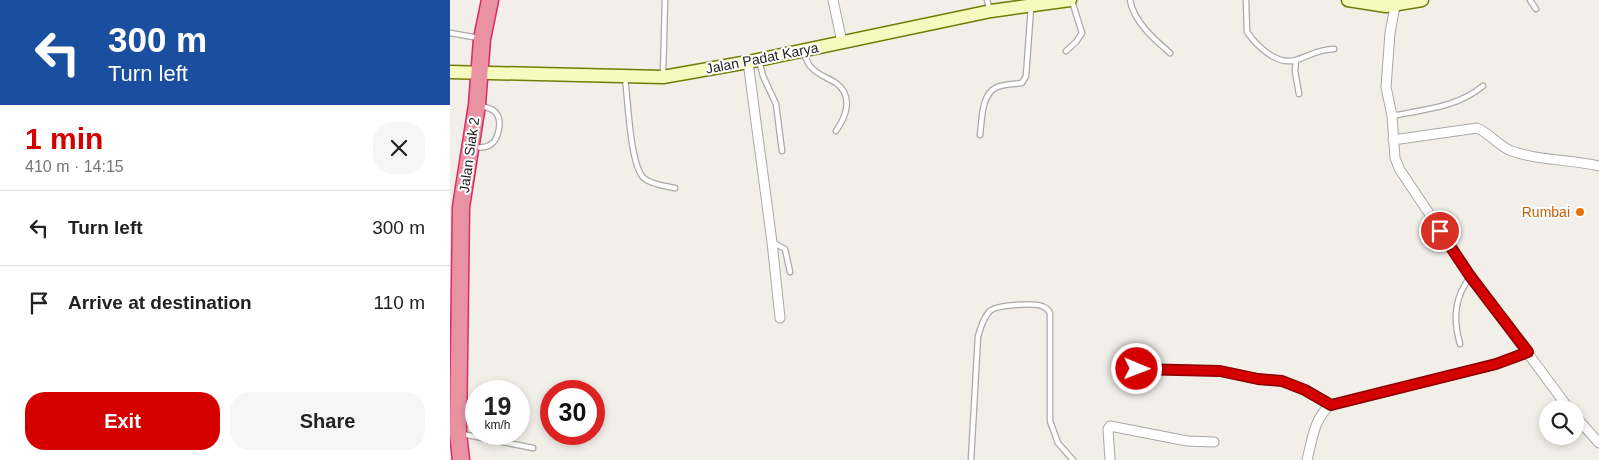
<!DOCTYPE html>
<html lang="en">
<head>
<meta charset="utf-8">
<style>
  body { margin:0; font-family:Arial,sans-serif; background:#f6f6f6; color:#222; height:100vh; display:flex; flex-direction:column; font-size:19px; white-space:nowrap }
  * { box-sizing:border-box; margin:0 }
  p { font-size:16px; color:#767676 }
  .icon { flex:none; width:28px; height:28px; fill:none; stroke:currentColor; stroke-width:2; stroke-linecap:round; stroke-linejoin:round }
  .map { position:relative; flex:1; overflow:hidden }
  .side { display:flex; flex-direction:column; background:#fff; width:450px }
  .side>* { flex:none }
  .top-card { background:#1a4fa0; color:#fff; overflow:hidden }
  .tools { position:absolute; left:1089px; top:400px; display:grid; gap:10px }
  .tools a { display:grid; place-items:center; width:45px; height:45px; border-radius:50%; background:#fff; box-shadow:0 2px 8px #0003; font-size:25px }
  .speed { position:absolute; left:15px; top:380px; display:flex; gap:10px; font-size:25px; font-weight:700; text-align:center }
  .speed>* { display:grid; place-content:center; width:65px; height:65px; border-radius:50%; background:#fff; box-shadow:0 2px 8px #0003; line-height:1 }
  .speed small { font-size:12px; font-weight:400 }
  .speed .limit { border:8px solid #d22; background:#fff; color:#111 }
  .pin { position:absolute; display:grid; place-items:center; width:42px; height:42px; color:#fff; margin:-21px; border:2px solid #fff; border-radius:50%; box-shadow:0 1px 5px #0007 }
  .me { position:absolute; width:55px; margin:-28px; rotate:91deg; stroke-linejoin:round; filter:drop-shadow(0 0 4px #0008) }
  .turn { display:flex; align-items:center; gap:18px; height:105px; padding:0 25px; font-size:22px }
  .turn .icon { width:65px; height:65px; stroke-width:2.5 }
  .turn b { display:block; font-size:35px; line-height:42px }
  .round { display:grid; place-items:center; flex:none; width:52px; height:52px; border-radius:20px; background:#f6f6f6 }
  .summary { display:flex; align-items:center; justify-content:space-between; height:85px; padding:0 25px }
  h1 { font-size:30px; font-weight:700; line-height:38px; color:#d40000 }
  .primary-button { display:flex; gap:10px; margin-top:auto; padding:10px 25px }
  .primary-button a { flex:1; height:58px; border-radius:20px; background:#d40000; color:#fff; font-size:20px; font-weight:700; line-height:58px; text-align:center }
  .primary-button a+a { background:#f6f6f6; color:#222 }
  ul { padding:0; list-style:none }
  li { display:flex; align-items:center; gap:15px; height:75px; padding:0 25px; border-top:1px solid #e0e0e0 }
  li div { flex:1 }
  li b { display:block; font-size:19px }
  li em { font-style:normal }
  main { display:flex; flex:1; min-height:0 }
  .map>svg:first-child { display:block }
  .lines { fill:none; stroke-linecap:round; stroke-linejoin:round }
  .lane-casing { stroke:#a9a9a9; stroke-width:7 }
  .street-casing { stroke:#a9a9a9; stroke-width:11 }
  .secondary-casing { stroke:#707d05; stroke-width:15 }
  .highway-casing { stroke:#dc2a67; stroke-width:19 }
  .lane { stroke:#fff; stroke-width:4.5 }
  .street { stroke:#fff; stroke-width:9 }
  .secondary { stroke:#f7fabf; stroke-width:12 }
  .highway { stroke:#e892a2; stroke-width:16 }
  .route-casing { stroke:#8a0000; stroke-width:12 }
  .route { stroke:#d40000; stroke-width:9 }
  .food-dot { fill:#e8710a; stroke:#fff; stroke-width:2 }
  .labels { text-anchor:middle; stroke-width:4; stroke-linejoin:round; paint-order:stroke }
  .street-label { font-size:14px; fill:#222; stroke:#fff }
  .food-label { font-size:14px; fill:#c56008; stroke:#fff; text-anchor:end }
</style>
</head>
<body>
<main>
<section class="side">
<div class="top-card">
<div class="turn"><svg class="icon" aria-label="left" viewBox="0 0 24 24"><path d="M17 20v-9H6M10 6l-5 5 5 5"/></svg><div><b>300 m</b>Turn left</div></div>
</div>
<div class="summary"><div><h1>1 min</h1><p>410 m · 14:15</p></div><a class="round"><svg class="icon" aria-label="close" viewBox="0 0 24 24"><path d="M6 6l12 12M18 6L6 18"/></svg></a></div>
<ul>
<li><svg class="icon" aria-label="left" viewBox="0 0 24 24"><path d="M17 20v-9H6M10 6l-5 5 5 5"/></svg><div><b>Turn left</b></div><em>300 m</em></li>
<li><svg class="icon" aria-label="arrive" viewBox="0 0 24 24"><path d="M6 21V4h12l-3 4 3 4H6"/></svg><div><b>Arrive at destination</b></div><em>110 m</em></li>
</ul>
<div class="primary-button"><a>Exit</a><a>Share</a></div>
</section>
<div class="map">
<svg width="1149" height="460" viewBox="0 0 1149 460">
  <rect width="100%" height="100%" fill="#f2efe9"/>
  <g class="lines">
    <!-- lane casing -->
    <g class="lane-casing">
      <path id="lane" d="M 537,0 L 540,10
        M 680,0 C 684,22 704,39 720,53
        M 796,0 L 797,32 C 807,46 827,66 846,60 C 859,56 869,49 884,49
        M 1080,0 L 1086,9
        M 0,33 L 29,38
        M 353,51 C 355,56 357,62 360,66 C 367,75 377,77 386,83 C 404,96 396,117 386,131
        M 616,51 L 626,42 L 632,33 L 622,1
        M 309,60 L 313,76 L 326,104 L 332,151
        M 846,60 L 845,71 L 849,94
        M 213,75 L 215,0
        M 175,78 C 178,99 180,169 195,179 C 203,185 216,186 225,188
        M 942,116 C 975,109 1006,108 1033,86
        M 530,135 C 532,120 531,94 547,87 C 554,84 564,84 572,83 L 576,76 L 581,7
        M 25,147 C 31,148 35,148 40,145 C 49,140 53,119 45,112 C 42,108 35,107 30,106
        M 322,242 L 335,249 L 340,272
        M 1010,344 C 1003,319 1004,297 1021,276
        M 12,434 L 83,448
        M 521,460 L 528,336 C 531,328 533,317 540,311 C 546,305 586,302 594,307 C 597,308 598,310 600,313 L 600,421 L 608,443 L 623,460"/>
    </g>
    <!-- street casing -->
    <g class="street-casing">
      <path id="street" d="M 383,0 L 392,42
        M 945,6 L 940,33 L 936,87 L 942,116 L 945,158 L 950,170 L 1021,276 L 1119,409
        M 298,62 L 322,242 L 330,318
        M 943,140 L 1027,128 C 1039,133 1048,145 1059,150 C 1087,161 1120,159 1149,166
        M 687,369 L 770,371 L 808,379 L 832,381 L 855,390 L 881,405
        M 1125,416 L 1149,443
        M 660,460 L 658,429 L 660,426 L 737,441 L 764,442
        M 857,460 C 862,441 864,417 881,405 L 1046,364 L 1078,352"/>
    </g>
    <!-- secondary casing -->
    <g class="secondary-casing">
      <path id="secondary" d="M 898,0 L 936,6 L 972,0
        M 0,72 L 213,77 L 298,62 L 541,11 L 620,0"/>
    </g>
    <!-- highway casing -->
    <g class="highway-casing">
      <path id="highway" d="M 11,460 L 8,433 L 11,207 L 27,105 L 32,39 L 40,0"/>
    </g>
    <!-- lane -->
    <use href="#lane" class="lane"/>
    <!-- street -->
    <use href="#street" class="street"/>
    <!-- secondary -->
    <use href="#secondary" class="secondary"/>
    <!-- highway -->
    <use href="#highway" class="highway"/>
  </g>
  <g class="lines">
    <!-- route casing -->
    <g class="route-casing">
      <path id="route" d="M 687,369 L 770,371 L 808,379 L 832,381 L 855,390 L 881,405 L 1046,364 L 1078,352 L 1020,276 L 990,231"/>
    </g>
    <!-- route -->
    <use href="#route" class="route"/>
  </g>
  <!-- markers -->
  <circle class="food-dot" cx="1130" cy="212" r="5"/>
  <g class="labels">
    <!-- street labels -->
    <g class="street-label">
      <text transform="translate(312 58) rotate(-11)" y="5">Jalan Padat Karya</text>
      <text transform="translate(19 155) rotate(-82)" y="5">Jalan Siak 2</text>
    </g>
    <!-- food labels -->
    <g class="food-label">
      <text x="1120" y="217">Rumbai</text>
    </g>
  </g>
</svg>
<div class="tools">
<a><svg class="icon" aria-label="search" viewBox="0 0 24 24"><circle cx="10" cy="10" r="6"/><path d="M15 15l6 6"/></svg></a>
</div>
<div class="speed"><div>19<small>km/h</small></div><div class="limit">30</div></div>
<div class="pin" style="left:990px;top:231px;background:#d93025"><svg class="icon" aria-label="arrive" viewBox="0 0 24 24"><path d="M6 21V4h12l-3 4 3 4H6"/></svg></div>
<svg class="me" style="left:687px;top:369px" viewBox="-20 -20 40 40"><circle r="17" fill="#d40000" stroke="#fff" stroke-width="3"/><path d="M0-11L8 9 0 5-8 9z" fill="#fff"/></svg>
</div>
</main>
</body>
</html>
